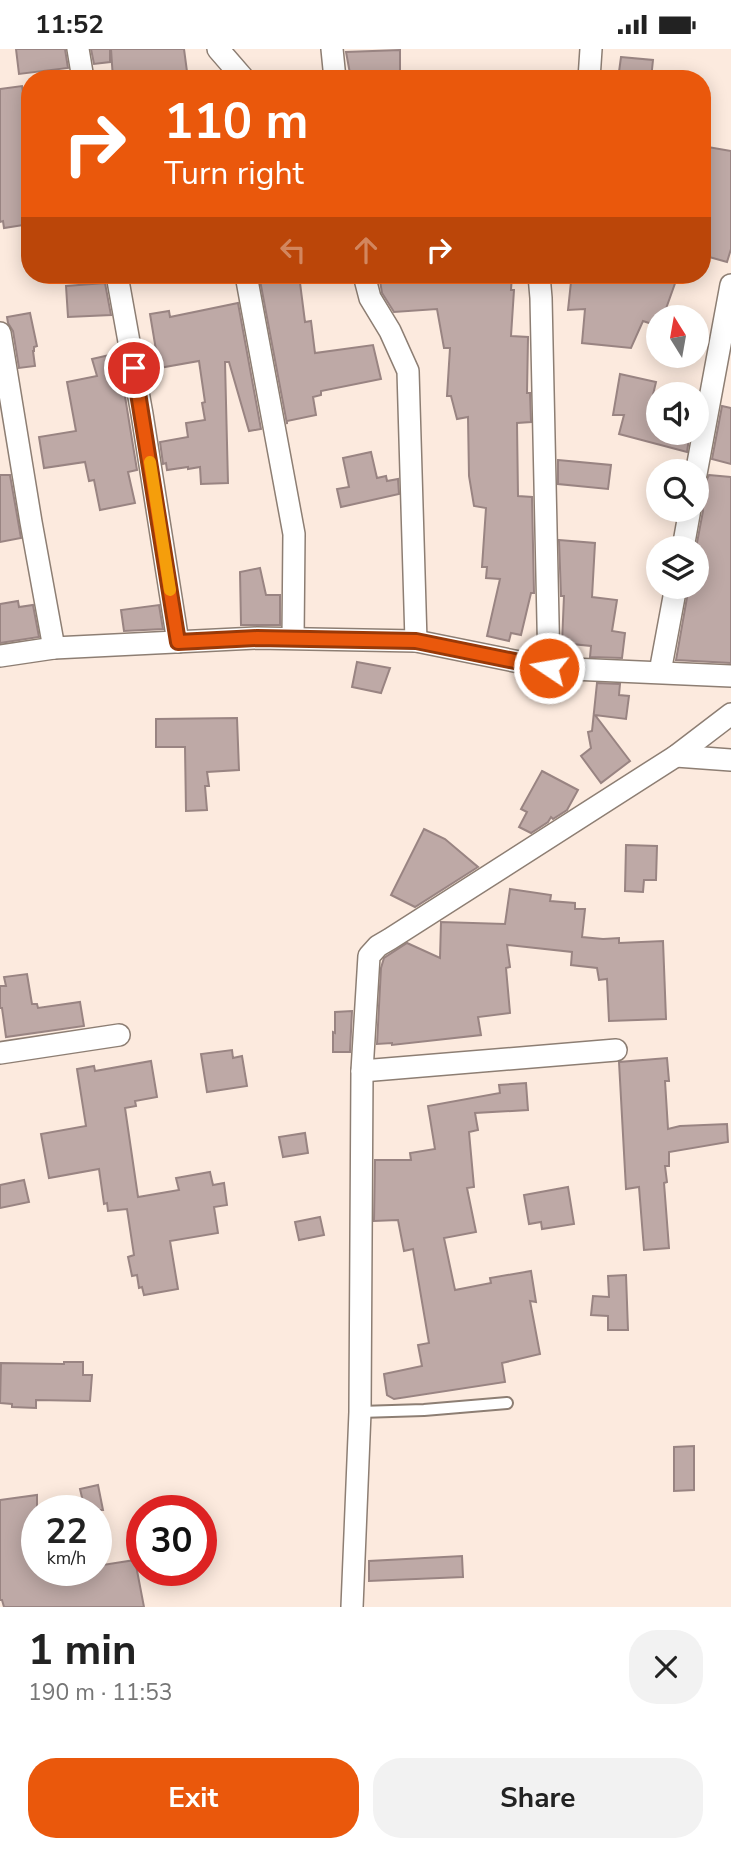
<!DOCTYPE html>
<html lang="en">
<head>
<meta charset="utf-8">
<style>
  body { margin:0; font-family:"Nunito Sans",sans-serif; background:#f2f2f2; color:#222; height:100vh; display:flex; flex-direction:column; font-size:26px; white-space:nowrap }
  * { box-sizing:border-box; margin:0 }
  p { font-size:23px; color:#767676 }
  .icon { flex:none; width:38px; height:38px; fill:none; stroke:currentColor; stroke-width:2; stroke-linecap:round; stroke-linejoin:round }
  .map { position:relative; height:1558px; overflow:hidden }
  .details { display:flex; flex-direction:column; background:#fff; flex:1 }
  .details>* { flex:none }
  .guide { position:absolute; left:21px; top:21px; width:690px; height:214px; border-radius:28px; box-shadow:0 4px 18px #0003; background:#ea580c; color:#fff; overflow:hidden }
  .needle { width:46px; rotate:349deg }
  .controls { position:absolute; left:646px; top:256px; display:grid; gap:14px }
  .controls a { display:grid; place-items:center; width:63px; height:63px; border-radius:50%; background:#fff; box-shadow:0 4px 18px #0003; font-size:35px }
  .speed { position:absolute; left:21px; top:1446px; display:flex; gap:14px; font-size:35px; font-weight:700; text-align:center }
  .speed>* { display:grid; place-content:center; width:91px; height:91px; border-radius:50%; background:#fff; box-shadow:0 4px 18px #0003; line-height:1 }
  .speed small { font-size:18px; font-weight:400 }
  .speed .limit { border:10px solid #d22; background:#fff; color:#111 }
  .pin { position:absolute; display:grid; place-items:center; width:60px; height:60px; color:#fff; margin:-30px; border:4px solid #fff; border-radius:50%; box-shadow:0 2px 7px #0007 }
  .me { position:absolute; width:77px; margin:-38px; rotate:282deg; stroke-linejoin:round; filter:drop-shadow(0 0 5px #0008) }
  .turn { display:flex; align-items:center; gap:24px; height:147px; padding:0 28px; font-size:32px }
  .turn .icon { width:91px; height:91px; stroke-width:2.5 }
  .turn b { display:block; font-size:49px; line-height:60px }
  .lanes { display:flex; align-items:center; height:66px; padding:0 28px; background:#0003; justify-content:center; gap:35px; direction:ltr }
  .lanes .off { opacity:.35 }
  .round { display:grid; place-items:center; flex:none; width:74px; height:74px; border-radius:28px; background:#f2f2f2 }
  .summary { display:flex; align-items:center; justify-content:space-between; height:119px; padding:0 28px }
  h1 { font-size:42px; font-weight:700; line-height:52px }
  .button { display:flex; gap:14px; margin-top:auto; padding:14px 28px }
  .button a { flex:1; height:80px; border-radius:28px; background:#ea580c; color:#fff; font-size:28px; font-weight:700; line-height:80px; text-align:center }
  .button a+a { background:#f2f2f2; color:#222 }
  .status { display:flex; justify-content:space-between; align-items:center; height:49px; padding:0 35px; background:#fff; direction:ltr }
  .status svg { height:19px; fill:currentColor }
  .map>svg:first-child { display:block }
  .building { fill:#bea9a6; stroke:#998482; stroke-width:2 }
  .lines { fill:none; stroke-linecap:round; stroke-linejoin:round }
  .service-casing { stroke:#8d7e73; stroke-width:14 }
  .minor-casing { stroke:#8d7e73; stroke-width:24 }
  .service { stroke:#fff; stroke-width:10 }
  .minor { stroke:#fff; stroke-width:21 }
  .route-casing { stroke:#983908; stroke-width:18 }
  .route { stroke:#ea580c; stroke-width:12 }
  .slow { stroke:#f59e0b; stroke-width:12 }
</style>
</head>
<body>
<div class="status"><b>11:52</b><svg viewBox="0 0 49 12"><path d="M0 12V9h3v3zM5 12V6h3v6zM10 12V3h3v9zM15 12V0h3v12zM26 1h20v11H26zM47 4h2v5h-2z"/></svg></div>
<div class="map">
<svg width="731" height="1558" viewBox="0 0 731 1558">
  <rect width="100%" height="100%" fill="#fceade"/>
  <g class="building">
    <path d="M16 0H65L68 19 19 25Z"/>
    <path d="M91 0H110V13L94 15Z"/>
    <path d="M111 0H184L188 30H113Z"/>
    <path d="M400 1V30H351L346 3Z"/>
    <path d="M621 8 653 11 651 30H618Z"/>
    <path d="M22 37 30 87V175L4 179 3 172 0 173V40Z"/>
    <path d="M702 97 731 102V200L727 213 702 206Z"/>
    <path d="M259 226H299L305 273 311 272 315 304 373 296 381 330 321 342V346L313 348 316 366 287 372V375Z"/>
    <path d="M379 226H512L511 241H514L511 287 528 288 527 344H530L531 373 517 374 518 447 532 448 534 544H531L521 586 511 584 509 592 487 587 500 530 486 529 487 518H482L486 459 474 457 469 427 468 368 457 370 451 347H447L450 299H444L437 260 394 263 382 244Z"/>
    <path d="M574 226H678L663 268H658V277L643 272 631 299 582 294 585 260 568 261 571 233H573Z"/>
    <path d="M105 234 111 266 68 268 66 237Z"/>
    <path d="M238 254 261 380 249 382 229 313H225L228 434 201 435 200 418 188 420V418L167 421 166 414 163 415 160 393 188 388 186 374 205 371 202 354 205 353 199 312 159 319 150 265 169 262 170 268Z"/>
    <path d="M30 264 37 297 34 298V302H33L35 317 19 319 13 282 8 274 7 268Z"/>
    <path d="M114 305 119 329H122L137 421 128 423 135 454 100 461 94 431 89 432 85 413 44 419 39 388 76 382 67 333 97 327 92 310Z"/>
    <path d="M620 325 656 333 651 354 658 356V383H690L687 403 619 385 624 366H613Z"/>
    <path d="M722 357 731 359V415L712 410Z"/>
    <path d="M371 403 377 429 386 427 387 432 398 430 399 445 341 458 337 440 349 438 343 409Z"/>
    <path d="M558 411 611 416 608 440 558 435Z"/>
    <path d="M0 426H10L21 489 0 493Z"/>
    <path d="M709 426 731 428V614L676 611 689 537H696V499L703 462 702 454 705 434Z"/>
    <path d="M559 491 595 494 592 548 617 551 612 582 625 584 622 609 590 608 591 597 562 594 564 547H561Z"/>
    <path d="M260 519 266 546H280V576H241L240 523Z"/>
    <path d="M18 552 19 558 33 556 39 588 0 594V555Z"/>
    <path d="M159 556 163 580 124 582 121 561Z"/>
    <path d="M357 613 390 619 381 644 352 638Z"/>
    <path d="M597 634 620 635 619 646 629 647 626 670 595 666 630 712 601 734 581 707 591 699 588 683 592 682Z"/>
    <path d="M237 669 239 721 207 723 209 737H205L207 761 186 762 185 698H156V670Z"/>
    <path d="M542 722 578 741 567 761 553 770 551 768 548 773 531 784 519 778 527 763 521 760Z"/>
    <path d="M424 780 445 790 478 818 415 858 391 846Z"/>
    <path d="M626 796 657 797 656 831H644L643 843 625 842Z"/>
    <path d="M510 840 551 846 550 852 575 854V860H585L582 888 603 890 619 889V894L663 892 666 970 609 972 607 930 599 931 597 919 571 916 572 903 507 896 510 918 506 919 510 964 478 968 481 986 392 996V994L377 995 381 919 384 909 407 894 440 909 441 873 505 875Z"/>
    <path d="M27 925 32 955H37L38 959 80 953 84 977 6 988 2 959H0V937H6L4 928Z"/>
    <path d="M352 962 350 1003H333V983L335 984V963Z"/>
    <path d="M232 1001 233 1009 242 1007 247 1037 207 1043 201 1005Z"/>
    <path d="M667 1009 669 1032H665L668 1080 680 1077 727 1075 728 1093 669 1103V1117H665L667 1133 664 1134 669 1199 644 1201 639 1138 626 1140 619 1013Z"/>
    <path d="M151 1012 157 1048 135 1052 136 1057 125 1059 138 1148 179 1141 176 1129 210 1123 213 1136 224 1134 227 1156 214 1158 218 1184 170 1192 178 1240 144 1246 142 1238 139 1239 137 1226 132 1227 128 1208 134 1206 127 1160 108 1162 107 1154 104 1155 99 1120 49 1129 41 1085 86 1077 77 1020 94 1017 95 1022Z"/>
    <path d="M526 1034 528 1061 475 1064 478 1081 469 1083 474 1138 467 1139 476 1183 444 1189 455 1241 491 1234 490 1229 531 1222 536 1253 530 1252 540 1305 502 1314 505 1333 394 1350 387 1346 384 1325 422 1317 418 1296 429 1294 413 1200 404 1202 398 1171 374 1172 375 1111H411L410 1104 435 1100 428 1057 500 1044 499 1036Z"/>
    <path d="M305 1084 308 1104 283 1108 279 1088Z"/>
    <path d="M24 1131 29 1153 0 1159V1136Z"/>
    <path d="M568 1138 574 1175 542 1180 541 1173 529 1175 524 1146Z"/>
    <path d="M320 1168 324 1186 299 1191 295 1173Z"/>
    <path d="M626 1226 628 1281H608V1267L591 1266 593 1247 609 1248 608 1227Z"/>
    <path d="M64 1313H83V1326H92L90 1352 36 1351V1359L12 1358V1355L0 1354 1 1314 64 1315Z"/>
    <path d="M694 1397V1441L674 1442V1398Z"/>
    <path d="M98 1436 103 1461H85L80 1440Z"/>
    <path d="M37 1446V1521H96V1517L135 1511 144 1558H4L2 1551H0V1451Z"/>
    <path d="M462 1507 463 1528 369 1532V1512Z"/>
  </g>
  <g class="lines">
    <g class="service-casing">
      <path id="service" d="M360 1363 424 1361 507 1354"/>
    </g>
    <g class="minor-casing">
      <g id="minor">
        <path d="M78 0 83 30"/>
        <path d="M218 0 244 30"/>
        <path d="M332 0 335 30"/>
        <path d="M589 30 591 0"/>
        <path d="M117 226 142 365 178 593"/>
        <path d="M246 226 294 485 293 589"/>
        <path d="M364 226 370 249 390 282 408 322 416 592"/>
        <path d="M539 226 541 249 549 619"/>
        <path d="M0 284 31 473 54 599"/>
        <path d="M696 425 731 236"/>
        <path d="M683 499 690 460"/>
        <path d="M0 607 54 599 257 589 416 592 549 619 731 627"/>
        <path d="M660 623 676 537"/>
        <path d="M676 707 731 711"/>
        <path d="M0 1004 119 986"/>
        <path d="M362 1022 616 1001"/>
        <path d="M352 1558 360 1363 362 1022 369 907 378 897 390 890 676 707 731 665"/>
      </g>
    </g>
    <use href="#service" class="service"/>
    <use href="#minor" class="minor"/>
  </g>
  <g class="lines">
    <g class="route-casing">
      <path id="route" d="M134 319 178 593 257 589 416 592 549 619"/>
    </g>
    <use href="#route" class="route"/>
    <path class="slow" d="M150 413 170 541"/>
  </g>
</svg>
<div class="controls">
<a><svg class="needle" viewBox="-14 -14 28 28"><path d="M0-13l5 13h-10z" fill="#e53935"/><path d="M0 13l5-13h-10z" fill="#767676"/></svg></a>
<a><svg class="icon" aria-label="sound" viewBox="0 0 24 24"><path d="M4 9h4l5-4v14l-5-4H4zM17 9q2 3 0 6"/></svg></a>
<a><svg class="icon" aria-label="search" viewBox="0 0 24 24"><circle cx="10" cy="10" r="6"/><path d="M15 15l6 6"/></svg></a>
<a><svg class="icon" aria-label="layers" viewBox="0 0 24 24"><path d="M12 4l9 5-9 5-9-5zM3 14l9 5 9-5"/></svg></a>
</div>
<div class="speed"><div>22<small>km/h</small></div><div class="limit">30</div></div>
<div class="pin" style="left:134px;top:319px;background:#d93025"><svg class="icon" aria-label="arrive" viewBox="0 0 24 24"><path d="M6 21V4h12l-3 4 3 4H6"/></svg></div>
<svg class="me" style="left:549px;top:619px" viewBox="-20 -20 40 40"><circle r="17" fill="#ea580c" stroke="#fff" stroke-width="3"/><path d="M0-11L8 9 0 5-8 9z" fill="#fff"/></svg>
<div class="guide">
<div class="turn"><svg class="icon" aria-label="right" viewBox="0 0 24 24"><path d="M7 20v-9h11M14 6l5 5-5 5"/></svg><div><b>110 m</b>Turn right</div></div>
<div class="lanes"><svg class="icon off" aria-label="left" viewBox="0 0 24 24"><path d="M17 20v-9H6M10 6l-5 5 5 5"/></svg><svg class="icon off" aria-label="ahead" viewBox="0 0 24 24"><path d="M12 20V5M6 11l6-6 6 6"/></svg><svg class="icon" aria-label="right" viewBox="0 0 24 24"><path d="M7 20v-9h11M14 6l5 5-5 5"/></svg></div>
</div>
</div>
<section class="details">
<div class="summary"><div><h1>1 min</h1><p>190 m · 11:53</p></div><a class="round"><svg class="icon" aria-label="close" viewBox="0 0 24 24"><path d="M6 6l12 12M18 6L6 18"/></svg></a></div>
<div class="button"><a>Exit</a><a>Share</a></div>
</section>
</body>
</html>
